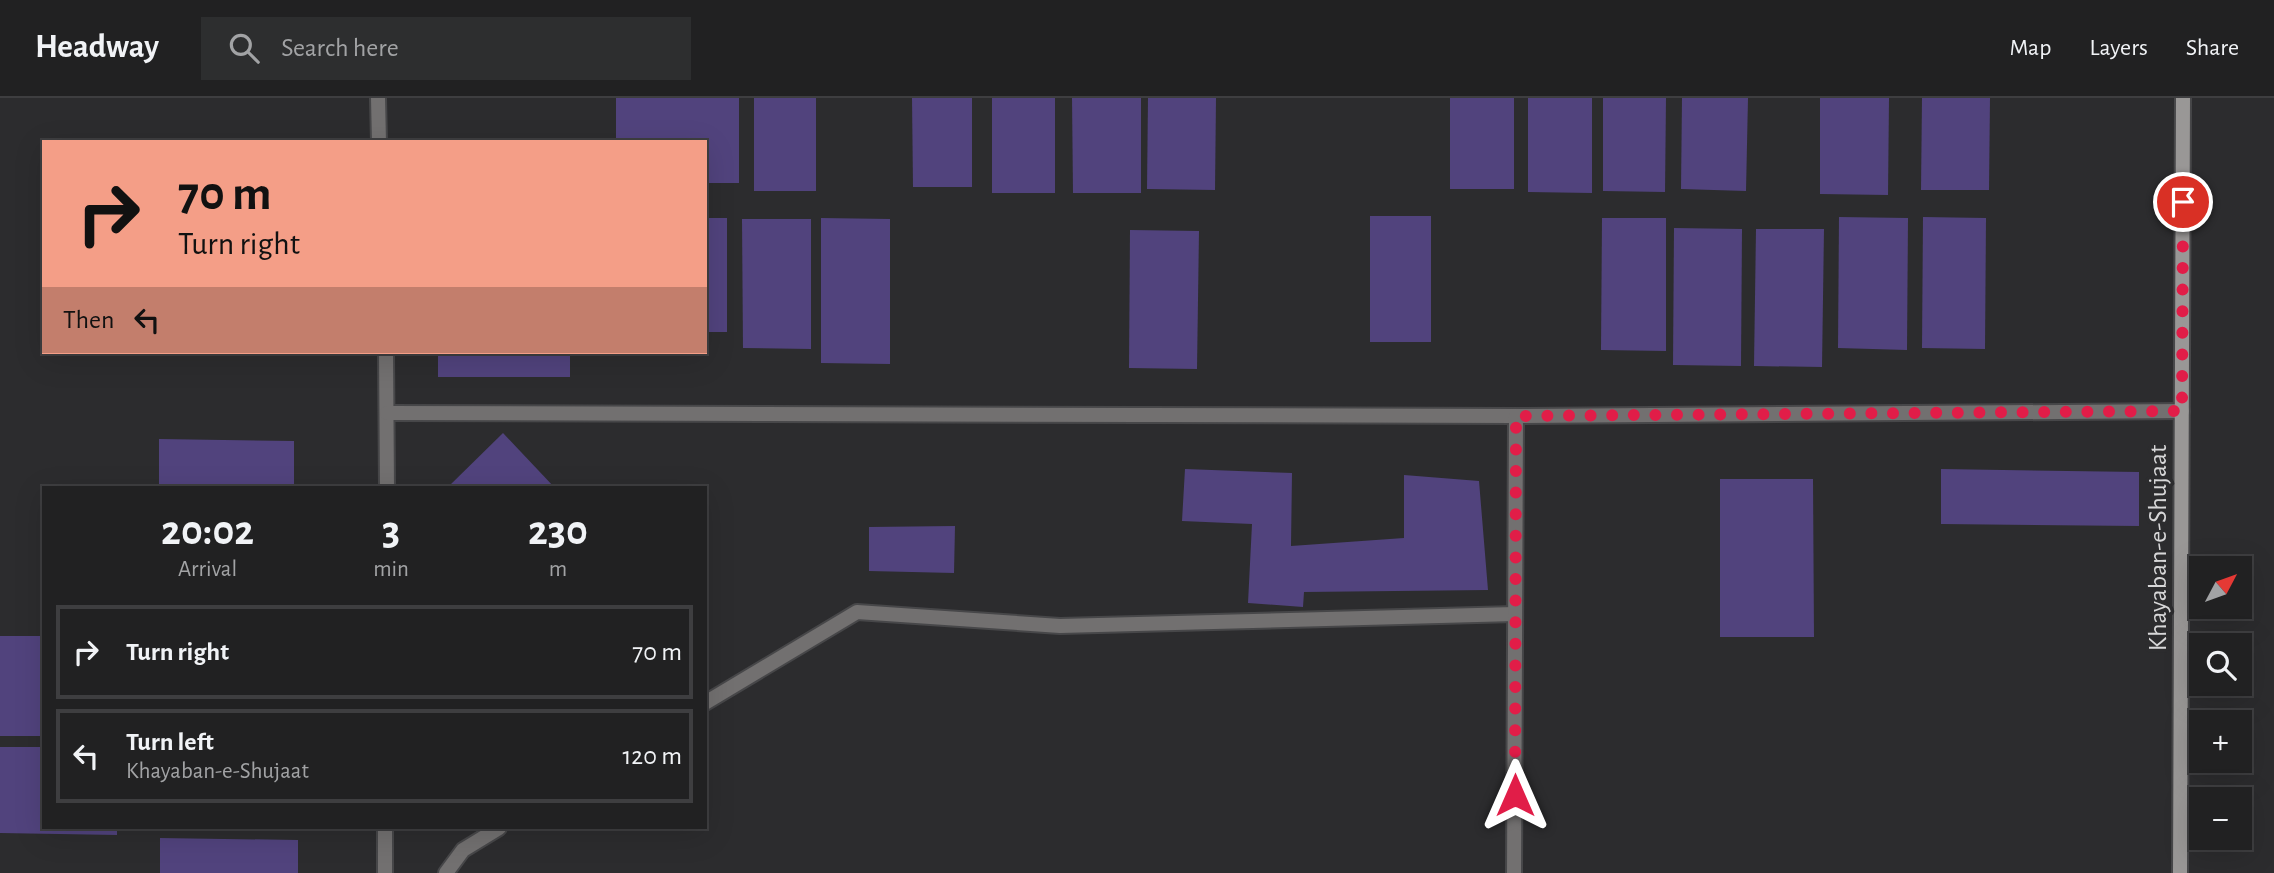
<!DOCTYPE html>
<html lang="en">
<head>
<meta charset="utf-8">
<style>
  body { margin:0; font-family:"Alegreya Sans",sans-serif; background:#2d2e2f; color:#f1f3f6; height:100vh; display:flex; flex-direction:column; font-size:26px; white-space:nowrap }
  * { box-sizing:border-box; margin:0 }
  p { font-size:23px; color:#a2a3a5 }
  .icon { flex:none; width:38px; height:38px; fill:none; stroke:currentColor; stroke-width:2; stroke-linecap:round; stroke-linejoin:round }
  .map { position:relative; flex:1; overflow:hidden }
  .side { position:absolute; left:42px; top:388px; width:665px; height:343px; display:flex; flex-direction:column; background:#212122; border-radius:0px; box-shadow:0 7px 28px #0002,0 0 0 2px #3e3e40 }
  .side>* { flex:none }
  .top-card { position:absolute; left:42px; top:42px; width:665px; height:214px; border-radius:0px; box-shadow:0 7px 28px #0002,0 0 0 2px #3e3e40; background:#f49e87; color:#111; overflow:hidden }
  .needle { width:46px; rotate:49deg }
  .controls { position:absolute; left:2189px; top:458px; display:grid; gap:14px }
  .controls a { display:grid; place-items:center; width:63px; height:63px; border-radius:0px; background:#212122; box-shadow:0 7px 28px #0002,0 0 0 2px #3e3e40; font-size:35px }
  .pin { position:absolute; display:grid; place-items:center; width:60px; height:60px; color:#fff; margin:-30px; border:4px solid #fff; border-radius:50%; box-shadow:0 2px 7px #0007 }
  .me { position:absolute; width:77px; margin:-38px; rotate:0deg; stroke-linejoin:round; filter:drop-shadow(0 0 5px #0008) }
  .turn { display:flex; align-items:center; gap:24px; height:147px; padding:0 21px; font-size:32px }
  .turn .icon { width:91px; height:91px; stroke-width:2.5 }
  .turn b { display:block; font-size:49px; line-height:60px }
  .then { display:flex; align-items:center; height:66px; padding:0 21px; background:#0003; gap:14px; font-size:26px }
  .eta { display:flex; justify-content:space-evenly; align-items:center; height:119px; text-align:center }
  .eta b { font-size:42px; font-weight:700; line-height:49px }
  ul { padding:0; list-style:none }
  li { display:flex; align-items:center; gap:21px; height:94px; margin:0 14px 10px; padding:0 7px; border:4px solid #3e3e40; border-radius:0px }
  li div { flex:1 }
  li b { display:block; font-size:26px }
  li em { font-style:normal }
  header { display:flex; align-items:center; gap:42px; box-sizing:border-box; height:98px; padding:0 35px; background:#212122; border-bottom:2px solid #3e3e40 }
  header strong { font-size:33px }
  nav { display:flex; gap:38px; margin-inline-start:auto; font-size:24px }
  .search { width:490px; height:63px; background:#2d2e2f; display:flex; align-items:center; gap:18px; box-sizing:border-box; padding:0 24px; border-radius:0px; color:#a2a3a5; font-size:26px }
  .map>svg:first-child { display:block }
  .building { fill:#51437d }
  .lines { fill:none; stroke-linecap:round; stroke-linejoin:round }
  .minor-casing { stroke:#474749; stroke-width:18 }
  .secondary-casing { stroke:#474749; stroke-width:18 }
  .minor { stroke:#727070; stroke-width:14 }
  .secondary { stroke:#999796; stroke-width:14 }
  .route { stroke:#e11d48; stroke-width:12; stroke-dasharray:0 21.6 }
  .labels { text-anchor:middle; stroke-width:7; stroke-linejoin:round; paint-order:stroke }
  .street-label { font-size:26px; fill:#d7d7d8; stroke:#2c2c2e }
</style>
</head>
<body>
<header>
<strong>Headway</strong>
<div class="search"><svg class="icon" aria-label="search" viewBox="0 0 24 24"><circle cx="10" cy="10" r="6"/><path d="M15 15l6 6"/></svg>Search here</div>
<nav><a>Map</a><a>Layers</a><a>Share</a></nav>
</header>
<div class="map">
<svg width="2274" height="775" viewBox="0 0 2274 775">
  <rect width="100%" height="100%" fill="#2c2c2e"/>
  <g class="building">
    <path d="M616 0H739V85H705V44H616Z"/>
    <rect x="754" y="0" width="62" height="93"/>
    <path d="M912 0H972V89H913Z"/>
    <rect x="992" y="0" width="63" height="95"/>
    <path d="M1072 0H1141V95H1073Z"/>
    <path d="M1148 0H1216L1215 92 1147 91Z"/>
    <rect x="1450" y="0" width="64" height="91"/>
    <path d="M1528 0H1592V95L1528 94Z"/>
    <path d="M1603 0H1666L1665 94 1603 93Z"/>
    <path d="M1682 0H1748L1746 93 1681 91Z"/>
    <path d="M1820 0H1889L1888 97 1820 96Z"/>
    <path d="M1922 0H1990L1989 92H1921Z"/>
    <rect x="1370" y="118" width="61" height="126"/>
    <path d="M1839 119 1908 120 1907 252 1838 250Z"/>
    <path d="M1923 119 1986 120 1985 251 1922 250Z"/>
    <rect x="705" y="120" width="22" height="114"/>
    <path d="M821 120 890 121V266L821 265Z"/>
    <path d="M1602 120H1666V253L1601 252Z"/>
    <path d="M742 121H811V251L743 250Z"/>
    <path d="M1674 130 1742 131 1741 268 1673 267Z"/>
    <path d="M1756 131H1824L1822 269 1754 268Z"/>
    <path d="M1130 132 1199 133 1197 271 1129 270Z"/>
    <rect x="438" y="254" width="132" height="25"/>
    <path d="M503 335 555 390H447Z"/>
    <path d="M159 341 294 343V390H159Z"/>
    <path d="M1185 371 1292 375 1291 448 1404 440V377L1479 383 1488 492 1304 494 1303 509 1248 505 1252 426 1182 423Z"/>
    <path d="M1941 371 2139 374V428L1941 426Z"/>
    <path d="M1720 381H1813L1814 539H1720Z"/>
    <path d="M955 428 954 475 869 473V429Z"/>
    <rect x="0" y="538" width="44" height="100"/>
    <path d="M0 649H44V730H117V737L0 735Z"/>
    <path d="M160 740 298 742V775H160Z"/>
  </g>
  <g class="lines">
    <g class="minor-casing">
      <g id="minor">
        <path d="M378 0 379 44"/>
        <path d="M386 254 387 390"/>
        <path d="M387 315 1516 318 2182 313"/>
        <path d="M705 605 857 514 1060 528 1515 516"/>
        <path d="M385 775V730"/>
        <path d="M446 775 463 752 499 730"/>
        <path d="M1514 775 1516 318"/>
      </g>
    </g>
    <g class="secondary-casing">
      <path id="secondary" d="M2180 775 2183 0"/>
    </g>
    <use href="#minor" class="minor"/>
    <use href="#secondary" class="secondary"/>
  </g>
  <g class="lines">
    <path class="route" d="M1515 697 1516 318 2182 313 2183 104"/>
  </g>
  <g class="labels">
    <g class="street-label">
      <text transform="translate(2157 450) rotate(-90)" y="9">Khayaban-e-Shujaat</text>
    </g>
  </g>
</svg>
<div class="controls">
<a><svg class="needle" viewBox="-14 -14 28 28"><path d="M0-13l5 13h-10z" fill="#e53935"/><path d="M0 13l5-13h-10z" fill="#a2a3a5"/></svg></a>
<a><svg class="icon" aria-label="search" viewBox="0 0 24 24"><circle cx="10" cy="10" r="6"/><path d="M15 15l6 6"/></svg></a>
<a>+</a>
<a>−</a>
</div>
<div class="pin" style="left:2183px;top:104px;background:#d93025"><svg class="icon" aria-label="arrive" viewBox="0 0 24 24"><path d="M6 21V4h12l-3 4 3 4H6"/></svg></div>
<svg class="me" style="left:1515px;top:697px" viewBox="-20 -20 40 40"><path d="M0-17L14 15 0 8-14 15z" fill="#e11d48" stroke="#fff" stroke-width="4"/></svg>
<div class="top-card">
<div class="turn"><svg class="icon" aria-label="right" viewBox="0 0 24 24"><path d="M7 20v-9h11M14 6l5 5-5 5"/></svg><div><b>70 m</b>Turn right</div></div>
<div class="then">Then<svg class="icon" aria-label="left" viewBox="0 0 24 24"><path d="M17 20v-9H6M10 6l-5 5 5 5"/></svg></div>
</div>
<section class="side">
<div class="eta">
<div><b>20:02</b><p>Arrival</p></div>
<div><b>3</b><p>min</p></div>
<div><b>230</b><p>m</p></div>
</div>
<ul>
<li><svg class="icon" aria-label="right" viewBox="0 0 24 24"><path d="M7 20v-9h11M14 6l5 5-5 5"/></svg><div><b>Turn right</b></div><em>70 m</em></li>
<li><svg class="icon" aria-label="left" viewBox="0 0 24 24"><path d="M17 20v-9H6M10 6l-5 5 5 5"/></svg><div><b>Turn left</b><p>Khayaban-e-Shujaat</p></div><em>120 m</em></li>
</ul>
</section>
</div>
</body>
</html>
